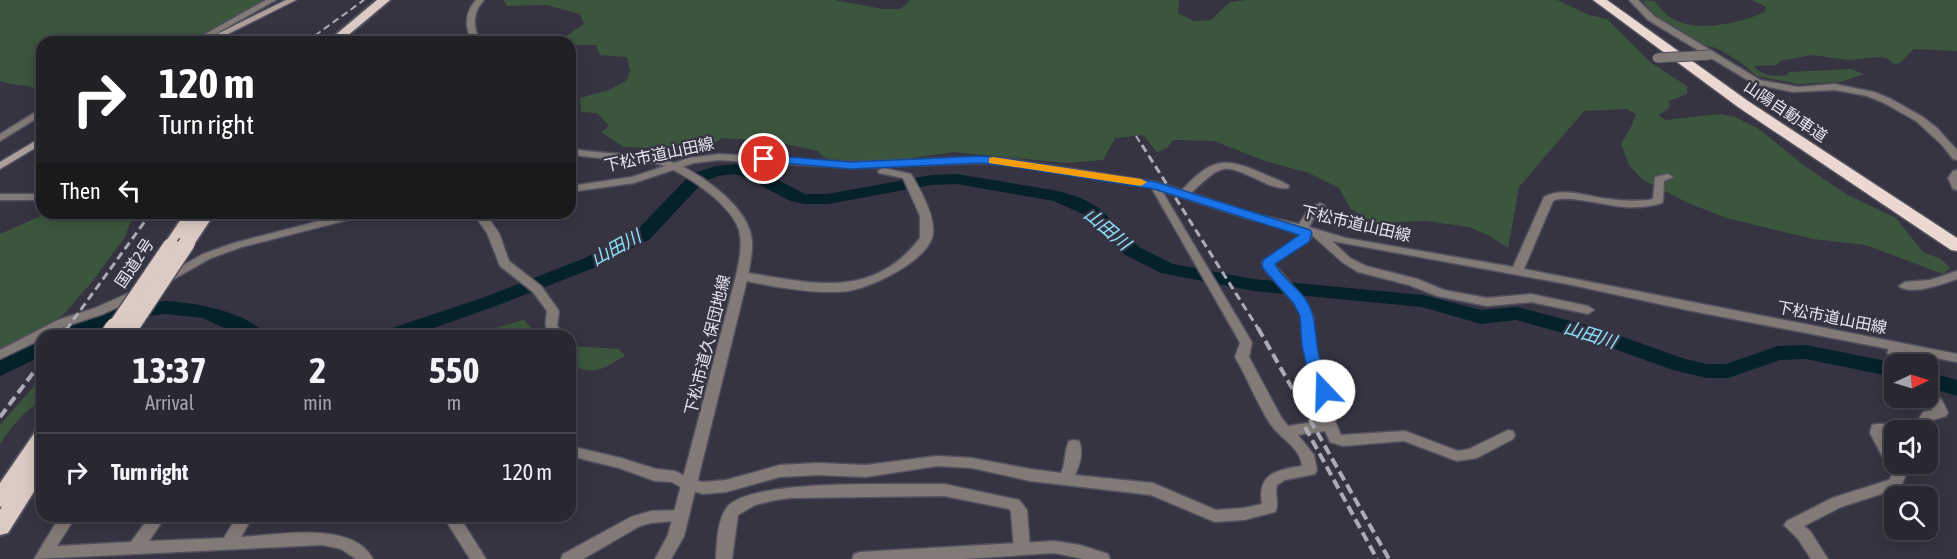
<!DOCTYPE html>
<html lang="en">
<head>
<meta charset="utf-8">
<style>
  body { margin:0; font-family:"Asap Condensed","Noto Sans JP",sans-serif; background:#302f3a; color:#f1f3f6; height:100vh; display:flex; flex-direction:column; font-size:22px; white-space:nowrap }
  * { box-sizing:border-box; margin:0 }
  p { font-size:20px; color:#a5a5ac }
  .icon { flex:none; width:33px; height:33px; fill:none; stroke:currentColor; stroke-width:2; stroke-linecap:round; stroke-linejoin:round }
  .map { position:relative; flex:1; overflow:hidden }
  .side { position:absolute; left:36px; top:330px; width:540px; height:192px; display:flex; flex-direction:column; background:#282732; border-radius:18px; box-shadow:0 3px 15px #0003,0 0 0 2px #44444d }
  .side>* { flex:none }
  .banner { position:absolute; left:36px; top:36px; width:540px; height:183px; border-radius:18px; box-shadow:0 3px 15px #0003,0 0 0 2px #44444d; background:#202124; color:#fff; overflow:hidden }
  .needle { width:39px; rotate:86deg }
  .fabs { position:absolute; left:1884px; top:354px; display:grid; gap:12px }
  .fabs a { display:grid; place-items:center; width:54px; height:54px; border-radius:12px; background:#282732; box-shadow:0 3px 15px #0003,0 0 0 2px #44444d; font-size:30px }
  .pin { position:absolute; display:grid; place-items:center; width:51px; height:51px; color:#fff; margin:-26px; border:3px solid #fff; border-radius:50%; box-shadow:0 2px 6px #0007 }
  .me { position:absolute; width:66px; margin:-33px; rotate:339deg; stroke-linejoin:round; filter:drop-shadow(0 0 4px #0008) }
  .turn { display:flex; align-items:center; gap:21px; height:126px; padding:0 24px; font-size:27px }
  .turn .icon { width:78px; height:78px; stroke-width:2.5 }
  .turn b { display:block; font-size:42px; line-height:51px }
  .then { display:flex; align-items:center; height:57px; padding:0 24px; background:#0003; gap:12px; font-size:22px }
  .eta { display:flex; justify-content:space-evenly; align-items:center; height:102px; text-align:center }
  .eta b { font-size:36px; font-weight:700; line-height:42px }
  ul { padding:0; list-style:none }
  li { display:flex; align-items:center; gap:18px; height:78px; padding:0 24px; border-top:2px solid #44444d }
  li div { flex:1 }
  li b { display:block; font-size:22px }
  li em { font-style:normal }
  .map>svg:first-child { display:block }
  .green { fill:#3c563d }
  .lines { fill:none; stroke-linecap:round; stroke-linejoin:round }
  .river { fill:#052129; fill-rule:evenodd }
  .minor-casing { stroke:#52505e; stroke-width:3 }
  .tertiary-casing { stroke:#52505e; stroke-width:3 }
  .secondary-casing { stroke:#52505e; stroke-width:3 }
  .trunk-casing { stroke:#52505e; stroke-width:4 }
  .motorway-casing { stroke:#52505e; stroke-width:3 }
  .minor { fill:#827a77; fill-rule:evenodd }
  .tertiary { fill:#827a77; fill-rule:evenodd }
  .secondary { fill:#ada09b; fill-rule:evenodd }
  .trunk { fill:#dccac4; fill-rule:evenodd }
  .motorway { fill:#ebd8d1; fill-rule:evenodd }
  .rail-far2 { stroke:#adacb6; stroke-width:2; stroke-dasharray:7 4; stroke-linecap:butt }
  .rail-far1 { stroke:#adacb6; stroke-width:3; stroke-dasharray:8 4.5; stroke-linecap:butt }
  .rail { stroke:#adacb6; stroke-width:4; stroke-dasharray:10 5; stroke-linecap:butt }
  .minor-bridge-casing { stroke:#52505e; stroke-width:11; stroke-linecap:butt }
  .trunk-bridge-far1-casing { stroke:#52505e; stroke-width:19; stroke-linecap:butt }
  .trunk-bridge-casing { stroke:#52505e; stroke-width:22; stroke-linecap:butt }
  .minor-bridge { stroke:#827a77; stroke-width:9 }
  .trunk-bridge-far1 { stroke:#dccac4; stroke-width:16 }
  .trunk-bridge { stroke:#dccac4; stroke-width:20 }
  .route { fill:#1a73e8; stroke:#114b97; stroke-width:1.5 }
  .slow { fill:#f59e0b }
  .labels { text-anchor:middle; stroke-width:4.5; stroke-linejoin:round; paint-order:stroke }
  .street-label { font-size:16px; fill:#e7e6ef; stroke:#363442 }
  .water-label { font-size:18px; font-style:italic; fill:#8ce2fe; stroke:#363442 }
</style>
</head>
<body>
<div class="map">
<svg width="1957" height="559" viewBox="0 0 1957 559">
  <rect width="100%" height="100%" fill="#363442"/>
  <g class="green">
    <path d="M0 0H268L202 34 182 42H42V90H40C27 84 14 86 0 81Z"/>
    <path d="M503 0H834L883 9H901L910 0H1179L1178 13 1194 21 1211 20 1230 2 1247 0H1557L1589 15 1607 19 1650 62 1687 86V94L1669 101V108L1659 115 1665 120 1720 114 1735 117 1759 129 1802 164 1846 194 1896 218 1923 252 1941 259 1950 268 1943 274 1866 245 1813 239 1727 218 1688 203 1643 180 1629 165 1621 144 1631 127 1636 114 1627 109 1584 111 1519 187 1508 248 1488 235 1469 227 1426 221 1375 223 1351 209 1339 188 1309 173 1265 161 1214 141 1173 140 1167 148 1157 152 1143 135 1115 138 1103 160 1066 163 954 152 897 160 851 161 824 158 818 151 776 142 722 138 704 150 624 147 601 132 609 126 597 113 581 112 580 98 609 90 627 80 630 71 627 57 600 55 596 45H570V42H566L563 38 584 24 580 14 547 5 507 6Z"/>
    <path d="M1643 0 1654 1C1659 6 1664 13 1670 17 1694 34 1741 23 1765 12L1766 7 1752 0H1957V51L1914 49 1900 63 1894 64 1887 58 1879 57 1848 60 1812 55 1780 61 1777 65 1754 66C1761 76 1775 77 1787 75L1789 72 1851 69 1864 74 1841 82 1798 84 1757 76 1740 62 1719 49 1705 45 1650 12Z"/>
    <path d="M48 213H134L125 237 91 283 63 315 34 334 0 350V234Z"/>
    <path d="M524 320 535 332 545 331 550 336H467Z"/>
    <path d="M570 346 619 349 625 356C604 368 593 378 570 363Z"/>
    <path d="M42 377V402C24 409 10 429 0 444V425Z"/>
  </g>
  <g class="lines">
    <g class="river">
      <path d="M736 164 759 170 805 194H828L931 175 956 174 1058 191 1081 198 1099 208 1139 247 1173 264 1254 279 1423 295 1481 310 1517 307 1601 329 1685 359 1707 364H1726L1778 346 1806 345 1901 364H1894V377L1806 359 1780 360 1728 378H1707L1673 370 1589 340 1516 320 1481 324 1422 307 1254 291 1161 273 1125 255 1087 216 1054 201 956 184 931 185 828 204H805L790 201 747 178 735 174 718 176 703 182 650 239 599 266 496 306 411 336H380L383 331 482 298 585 258 636 231 691 174 715 166Z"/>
      <path d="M165 301C192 302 251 312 266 336H241L203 318 165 314 125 319 80 336H53L56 331C91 314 126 304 165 301Z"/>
      <path d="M42 340V356L0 376V360Z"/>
      <path d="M1928 372 1957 380V396L1928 387Z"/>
    </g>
    <g class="minor-casing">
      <g id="minor">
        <path d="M266 0H276L201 42H191Z"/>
        <path d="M1629 0H1638L1654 16 1760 80 1798 87 1835 84 1874 92 1891 99 1923 117 1937 128 1957 150V160L1953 159 1942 145 1916 121 1884 103 1867 96 1835 90 1793 92 1754 84 1648 20Z"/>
        <path d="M42 108V115L0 141V134Z"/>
        <path d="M719 154 851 162 981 157 1008 159 1156 182 1182 190C1212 158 1224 156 1264 174 1272 178 1283 181 1289 186L1288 188C1280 189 1272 186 1265 183 1223 164 1225 161 1191 193L1255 214 1299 224 1309 208 1320 203 1325 206 1317 212 1309 227 1346 238 1513 267 1544 197C1563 186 1589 197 1610 199 1623 201 1635 201 1648 200L1653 199 1655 177 1668 174 1673 177 1664 181 1663 201 1662 203C1649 207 1637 208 1624 207 1607 206 1565 194 1553 201L1524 269 1957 354V362L1912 354 1926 364H1911L1889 355 1887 352 1889 349 1692 311 1567 284 1332 241 1350 258 1366 266 1417 279 1444 290 1487 298 1531 294 1588 306 1594 310 1588 314 1531 302 1487 306 1437 296 1409 285 1358 272 1342 262 1312 235 1311 238 1274 264 1304 299 1313 316 1315 347 1321 363 1332 384 1328 405 1341 435 1405 431 1458 451 1469 449 1508 430 1513 431 1515 435 1513 439 1477 458 1457 461 1404 441 1343 446 1330 442 1325 431 1298 435 1314 455 1317 470 1315 474 1285 480 1277 485C1274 494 1280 504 1275 512L1244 520 1215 522 1151 495 1030 481 972 468 937 466 866 477 818 475 780 477 726 492 703 494 684 489 672 482 655 481 619 468 570 456V446L621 458 656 469 675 471 693 480 703 482 726 480 780 465 818 463 866 465 937 456 972 458 1030 469 1061 473C1066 463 1064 451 1069 441L1074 440 1079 441C1084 452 1080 464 1075 475L1153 483 1216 510 1244 508 1262 504C1257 473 1277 470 1302 466 1300 447 1281 439 1271 425 1257 404 1248 379 1235 357L1240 343 1238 339 1151 187 1008 165 981 163 851 168 719 160 694 163 634 183 570 192V186L632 177 689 158ZM1162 191 1249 219 1291 228V232L1301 235 1262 263 1265 270 1295 304 1301 316 1303 347 1307 363 1318 384 1314 405 1321 421 1288 426 1281 417 1249 357 1252 343 1250 339Z"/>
        <path d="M883 168 911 174C920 189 938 220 932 238 923 263 872 287 848 291 818 295 767 286 738 279L736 276 738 273 742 272C810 282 871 302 920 238V216L903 178 879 173 878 171Z"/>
        <path d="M1957 170V190L1953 189 1948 178 1953 171Z"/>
        <rect x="0" y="194" width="42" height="6"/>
        <path d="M350 213H369L367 215 242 247 211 258 167 283 163 284 157 280 203 254 234 243Z"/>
        <path d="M473 213H485L499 233 509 261 541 286 557 308 559 311 557 326 564 334 563 336H552C543 328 546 322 547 311L533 292 500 266 487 233Z"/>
        <path d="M1957 271V279C1943 284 1911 296 1899 286L1905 282 1930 280Z"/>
        <path d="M140 288 144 289 146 292 144 295 103 314 66 326 47 336H42V339L0 359V350L58 320 95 308Z"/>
        <path d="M1928 390C1939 393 1944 403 1948 413L1946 416 1933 420 1926 430H1894V434H1885L1894 453V464H1900L1906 475 1900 488 1841 507 1804 526 1810 531 1828 559H1811L1798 539 1784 525 1787 521 1832 498 1889 480 1892 475 1870 433 1872 425 1877 424 1916 423 1923 412 1933 410 1923 398H1928Z"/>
        <path d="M944 484 1019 500 1027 510 1030 549 1028 554 1022 555 1016 554 1014 549 1011 512 1009 509 944 496 790 498 776 500 755 505 738 515 732 559H716C717 543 717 519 728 506 754 478 902 485 944 484Z"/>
        <path d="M681 510 686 512 689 516 686 520 651 523 640 526 583 559H561L563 554 631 517 651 511Z"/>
        <path d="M60 516H76L57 546 131 542 150 516H166L149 541 224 538 237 516H253L241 537C276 535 353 520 373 559H356L341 549 322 545 34 559Z"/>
        <path d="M443 516H459L486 559H470Z"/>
      </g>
    </g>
    <g class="tertiary-casing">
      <g id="tertiary">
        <path d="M476 0H484C472 14 473 25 480 42H472C465 26 464 14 476 0Z"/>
        <path d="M570 148C600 155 632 152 662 159 692 166 745 203 751 235 754 248 750 263 748 276L684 536 671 559H655L668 535 736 276C739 261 743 245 739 230 731 204 683 171 658 164 629 158 599 160 570 154Z"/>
        <path d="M1054 541 1080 545 1108 554 1110 559H1084L1054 553 964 559H852L854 554 860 552Z"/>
      </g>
    </g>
    <g class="secondary-casing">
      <g id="secondary">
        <path d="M286 0H296L212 42H201Z"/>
        <path d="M42 137V144L0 169V162Z"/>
      </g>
    </g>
    <g class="trunk-casing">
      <g id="trunk">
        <path d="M377 0H390L340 42H327Z"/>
        <path d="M185 213H215L193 246 187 248 180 244 177 249H165L163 246Z"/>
        <path d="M42 430V452L39 456 42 455V479L8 533 0 535V510L2 506 0 507V483L35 432Z"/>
      </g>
    </g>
    <g class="motorway-casing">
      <path id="motorway" d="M1593 0H1607L1748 101 1957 238V251L1951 250 1738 107Z"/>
    </g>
    <use href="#minor" class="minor"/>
    <use href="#tertiary" class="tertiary"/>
    <use href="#secondary" class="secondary"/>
    <use href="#trunk" class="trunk"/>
    <use href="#motorway" class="motorway"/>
    <g class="rail-far2">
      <path d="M306 42 364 0"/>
      <path d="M1136 136 1143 147"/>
    </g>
    <g class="rail-far1">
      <path d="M1142 145 1259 330"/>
      <path d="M66 330 151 213"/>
    </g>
    <g class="rail">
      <path d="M1258 328 1389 559"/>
      <path d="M61 336 67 328"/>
      <path d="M0 417 42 361"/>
      <path d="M1305 427 1377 559"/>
    </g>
    <g class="minor-bridge-casing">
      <path id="minor-bridge" d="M1657 58 1710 55"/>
    </g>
    <g class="trunk-bridge-far1-casing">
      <g id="trunk-bridge-far1">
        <path d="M114 330 171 246"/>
        <path d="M129 330 187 243"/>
      </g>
    </g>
    <g class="trunk-bridge-casing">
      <g id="trunk-bridge">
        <path d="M110 336 115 328"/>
        <path d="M125 336 130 328"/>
      </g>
    </g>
    <use href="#minor-bridge" class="minor-bridge"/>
    <use href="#trunk-bridge-far1" class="trunk-bridge-far1"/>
    <use href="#trunk-bridge" class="trunk-bridge"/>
  </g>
  <path class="route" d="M764 155 851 162 981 156 1008 159 1156 182 1310 230 1312 233 1309 242 1275 264C1282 278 1297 287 1306 300 1318 318 1314 340 1320 360 1324 372 1337 382 1330 395H1319L1317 384 1306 363 1302 346 1300 316 1294 304 1262 267 1263 260 1299 235 1154 189 1008 166 981 163 851 169 760 161 759 159Z"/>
  <path class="slow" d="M993 157 1141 179 1147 182 1141 186 989 163V158Z"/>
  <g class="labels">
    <g class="street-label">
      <text transform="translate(1786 111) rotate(34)" y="6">山陽自動車道</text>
      <text transform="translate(659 154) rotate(-12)" y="6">下松市道山田線</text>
      <text transform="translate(1356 223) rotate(13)" y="6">下松市道山田線</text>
      <text transform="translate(134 263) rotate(-56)" y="6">国道2号</text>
      <text transform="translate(1832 317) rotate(11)" y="6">下松市道山田線</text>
      <text transform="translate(707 345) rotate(-76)" y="6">下松市道久保団地線</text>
    </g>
    <g class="water-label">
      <text transform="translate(1107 229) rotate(40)" y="6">山田川</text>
      <text transform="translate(616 248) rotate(-29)" y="6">山田川</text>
      <text transform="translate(1590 335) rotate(17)" y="6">山田川</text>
    </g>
  </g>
</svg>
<div class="fabs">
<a><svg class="needle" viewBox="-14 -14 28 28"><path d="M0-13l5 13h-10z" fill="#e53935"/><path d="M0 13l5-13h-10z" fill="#a5a5ac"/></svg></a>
<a><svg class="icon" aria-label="sound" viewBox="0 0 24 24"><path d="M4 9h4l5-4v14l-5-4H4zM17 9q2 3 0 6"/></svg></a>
<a><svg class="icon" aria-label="search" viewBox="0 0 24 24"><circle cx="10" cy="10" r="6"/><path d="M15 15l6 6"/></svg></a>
</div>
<div class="pin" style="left:764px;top:159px;background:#d93025"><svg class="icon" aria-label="arrive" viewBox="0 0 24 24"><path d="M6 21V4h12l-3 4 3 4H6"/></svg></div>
<svg class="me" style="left:1324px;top:391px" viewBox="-20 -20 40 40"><circle r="19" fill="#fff"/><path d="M0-13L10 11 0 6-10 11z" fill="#1a73e8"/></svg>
<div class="banner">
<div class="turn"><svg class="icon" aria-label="right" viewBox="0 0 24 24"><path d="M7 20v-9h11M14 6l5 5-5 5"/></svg><div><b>120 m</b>Turn right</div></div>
<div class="then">Then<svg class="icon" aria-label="left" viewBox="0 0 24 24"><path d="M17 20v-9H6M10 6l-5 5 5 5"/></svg></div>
</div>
<section class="side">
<div class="eta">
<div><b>13:37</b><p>Arrival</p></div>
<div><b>2</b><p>min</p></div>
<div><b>550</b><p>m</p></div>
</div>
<ul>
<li><svg class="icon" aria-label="right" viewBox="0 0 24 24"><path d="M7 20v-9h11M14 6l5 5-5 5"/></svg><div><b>Turn right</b></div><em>120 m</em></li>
</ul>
</section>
</div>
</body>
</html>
